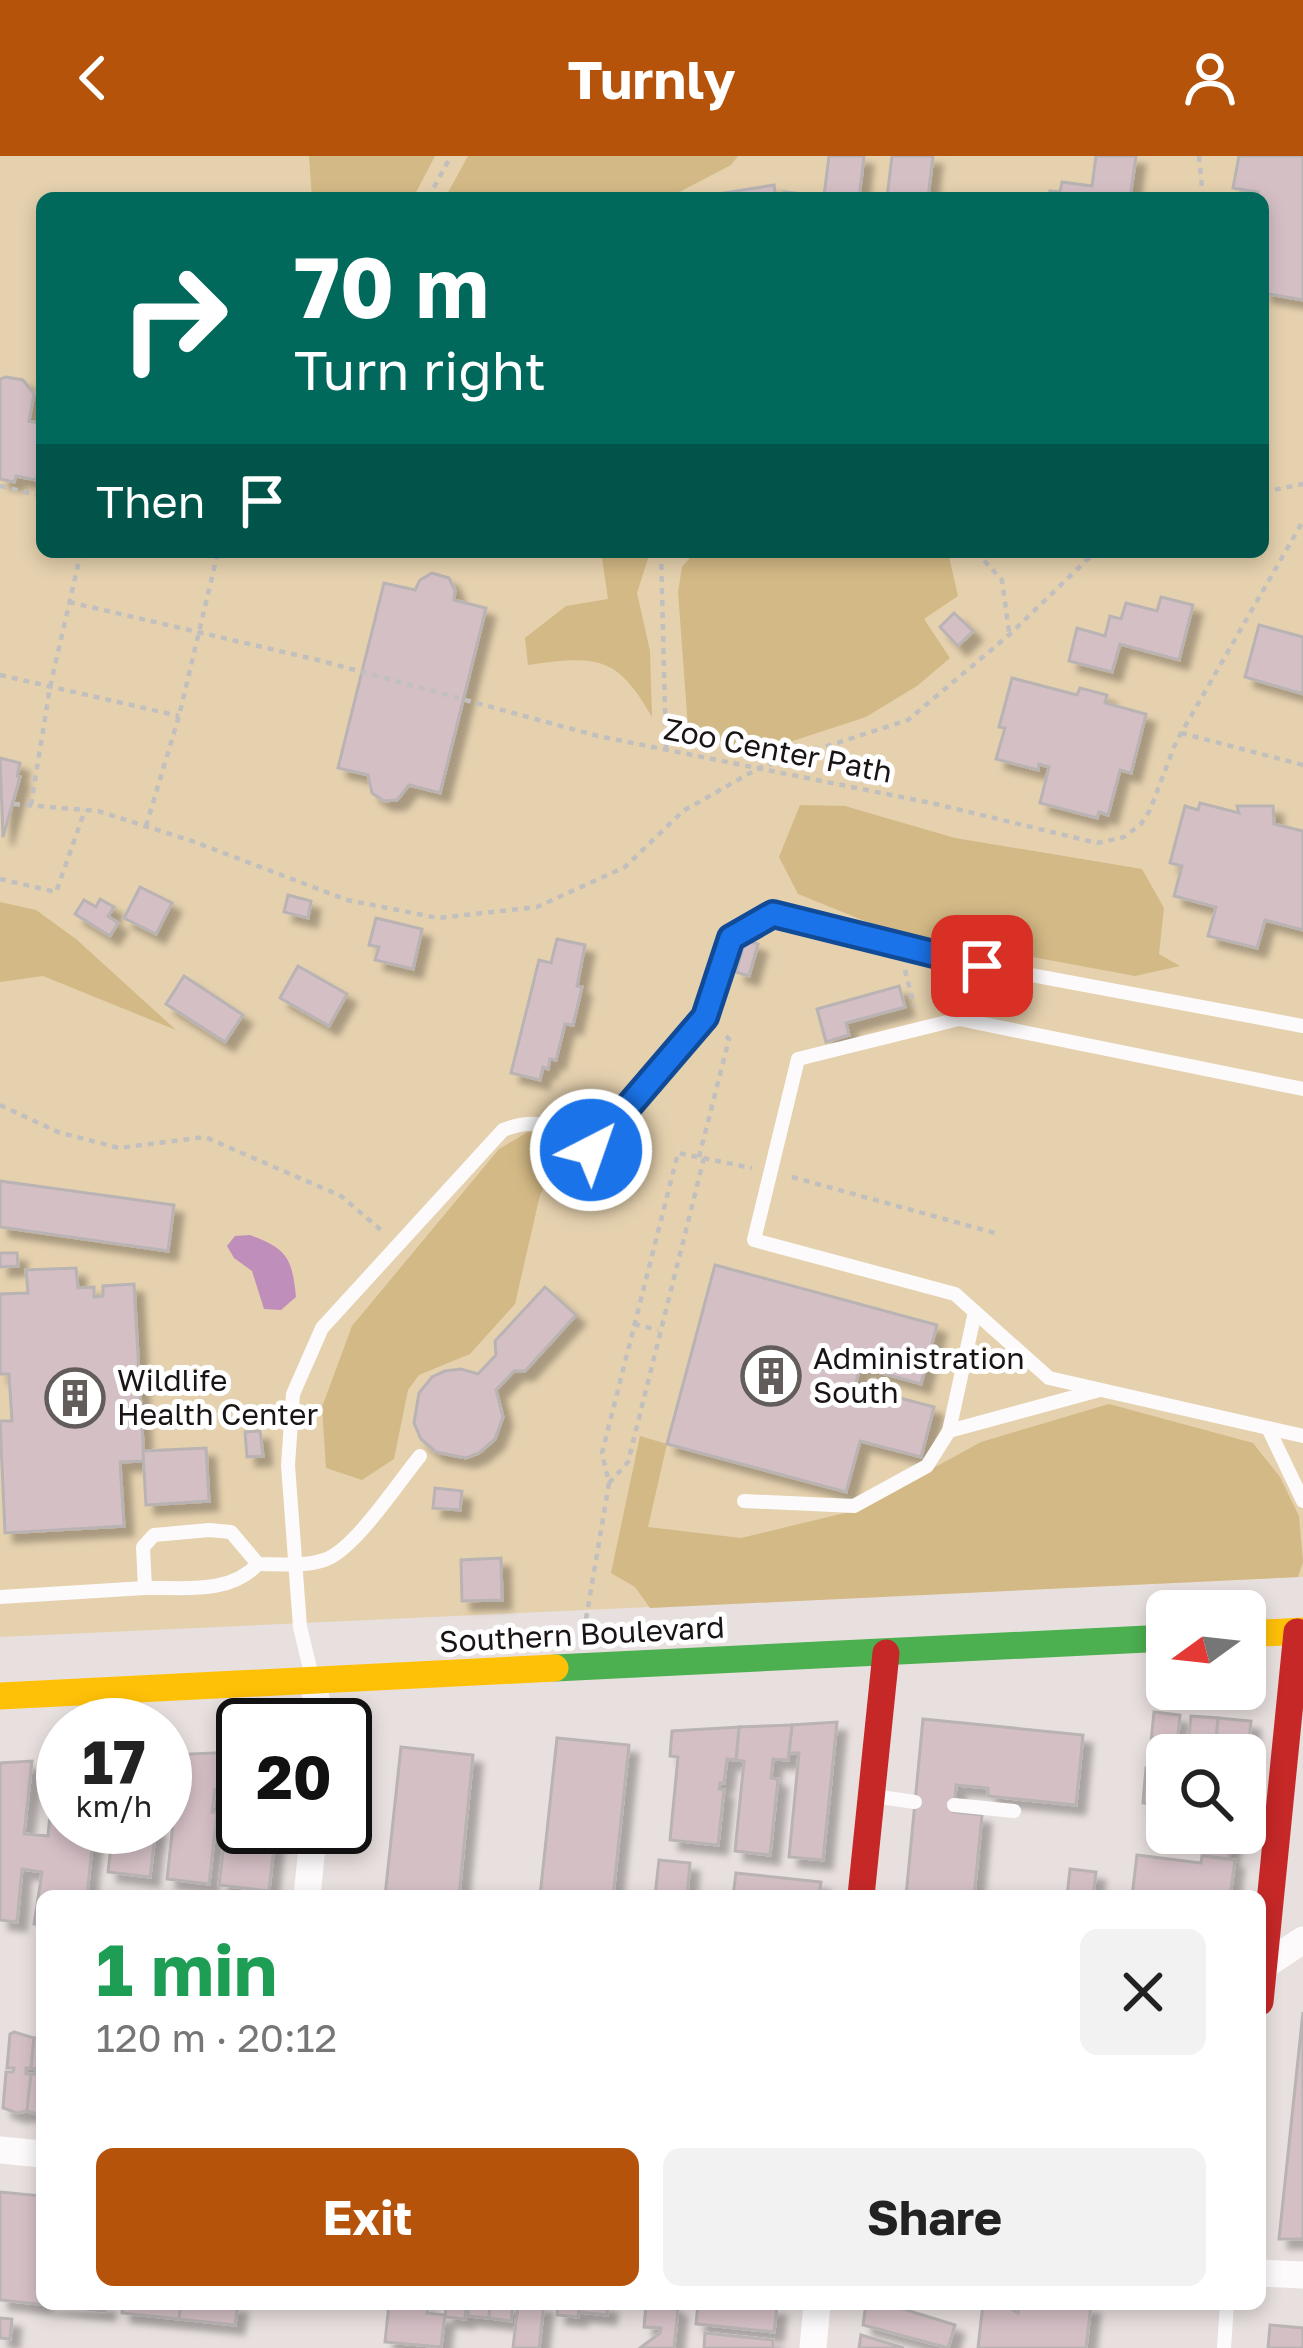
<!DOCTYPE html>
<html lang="en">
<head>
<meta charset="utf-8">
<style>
  body { margin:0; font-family:"Golos Text",sans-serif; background:#f2f2f2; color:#222; height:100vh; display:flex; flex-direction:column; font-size:45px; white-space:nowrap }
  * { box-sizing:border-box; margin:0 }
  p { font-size:39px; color:#767676 }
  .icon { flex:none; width:66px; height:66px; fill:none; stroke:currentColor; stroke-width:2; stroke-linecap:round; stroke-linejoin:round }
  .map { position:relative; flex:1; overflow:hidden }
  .details { position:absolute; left:36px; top:1734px; width:1230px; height:420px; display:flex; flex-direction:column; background:#fff; border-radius:18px; box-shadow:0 6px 18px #0003 }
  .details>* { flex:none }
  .hud { position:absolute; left:36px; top:36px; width:1233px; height:366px; border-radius:18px; box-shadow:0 6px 18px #0003; background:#00695c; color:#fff; overflow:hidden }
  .needle { width:78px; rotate:255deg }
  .tools { position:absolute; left:1146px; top:1434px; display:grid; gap:24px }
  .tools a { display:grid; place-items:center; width:120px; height:120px; border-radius:18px; background:#fff; box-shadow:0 6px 18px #0003; font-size:60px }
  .speed { position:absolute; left:36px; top:1542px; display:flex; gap:24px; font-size:60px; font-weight:700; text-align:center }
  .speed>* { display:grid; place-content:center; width:156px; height:156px; border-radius:50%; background:#fff; box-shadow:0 6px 18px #0003; line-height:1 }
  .speed small { font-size:30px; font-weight:400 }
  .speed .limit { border:6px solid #111; border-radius:18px; background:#fff; color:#111 }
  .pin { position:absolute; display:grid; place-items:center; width:102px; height:102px; color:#fff; margin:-51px; border-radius:24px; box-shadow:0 6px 18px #0006 }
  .me { position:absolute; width:132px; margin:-66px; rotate:41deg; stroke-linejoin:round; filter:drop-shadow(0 0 9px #0008) }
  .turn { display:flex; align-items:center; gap:42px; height:252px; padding:0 60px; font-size:54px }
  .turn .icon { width:156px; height:156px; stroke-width:2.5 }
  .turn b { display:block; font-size:84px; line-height:102px }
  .then { display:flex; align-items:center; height:114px; padding:0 60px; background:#0003; gap:24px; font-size:45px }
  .round { display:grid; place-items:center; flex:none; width:126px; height:126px; border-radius:18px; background:#f2f2f2 }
  .headline { display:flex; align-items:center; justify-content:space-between; height:204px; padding:0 60px }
  h1 { font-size:72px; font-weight:700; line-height:90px; color:#1e9e55 }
  .action { display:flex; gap:24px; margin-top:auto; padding:24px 60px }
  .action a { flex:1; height:138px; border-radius:18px; background:#b45309; color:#fff; font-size:48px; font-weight:700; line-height:138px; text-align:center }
  .action a+a { background:#f2f2f2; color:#222 }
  header { display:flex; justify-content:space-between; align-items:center; height:156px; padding:0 60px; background:#b45309; color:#fff; font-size:54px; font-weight:700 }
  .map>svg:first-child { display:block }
  .green { fill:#e5d1ae; fill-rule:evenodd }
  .forest { fill:#d3b985 }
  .water { fill:#bf8eba }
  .building { fill:#d4bfc5; stroke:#b9b3b3; stroke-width:3; filter:url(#shadow) }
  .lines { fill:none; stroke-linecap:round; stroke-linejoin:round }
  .path { stroke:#c2bfbf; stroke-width:4.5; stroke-dasharray:6 6; stroke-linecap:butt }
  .lane { stroke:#fcfafa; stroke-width:14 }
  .street { stroke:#fcfafa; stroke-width:27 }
  .fast { stroke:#4caf50; stroke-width:27 }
  .slow { stroke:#ffc107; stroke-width:27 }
  .jam { stroke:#c62828; stroke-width:27 }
  .route-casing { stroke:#114b97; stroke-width:30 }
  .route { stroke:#1a73e8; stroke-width:21 }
  .labels { text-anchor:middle; stroke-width:10; stroke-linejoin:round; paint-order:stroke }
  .street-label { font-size:30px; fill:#1a1514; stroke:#fff }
  .poi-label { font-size:30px; fill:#1a1514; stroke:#fff; text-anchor:start }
</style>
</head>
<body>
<header><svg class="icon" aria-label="back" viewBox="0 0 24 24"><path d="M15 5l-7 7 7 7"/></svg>Turnly<svg class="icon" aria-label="person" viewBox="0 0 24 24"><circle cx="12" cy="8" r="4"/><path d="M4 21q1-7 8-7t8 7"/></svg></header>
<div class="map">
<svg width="1303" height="2192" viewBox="0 0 1303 2192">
  <defs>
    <filter id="shadow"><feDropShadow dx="9" dy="9" stdDeviation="3" flood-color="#0004"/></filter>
  </defs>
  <rect width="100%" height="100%" fill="#e8e0de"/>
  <path class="green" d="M0 0H1303V1421L0 1481ZM42 42H1263V396H42Z"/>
  <g class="forest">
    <path d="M435 0 413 42H312L309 0Z"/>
    <path d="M468 0H738L731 9 668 42H445Z"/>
    <path d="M580 396H650L637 437 650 495 652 561C616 498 596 500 528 509L525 482 566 450 608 443 602 402Z"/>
    <path d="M695 396H948L958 440 924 463 950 502 917 530 866 561 759 596 697 580 688 571 678 436 682 411Z"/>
    <path d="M800 649 845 650 955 682 1142 713 1164 752 1159 798 1180 810 1135 820 887 774 798 738 779 701Z"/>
    <path d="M0 746 36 754 76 783 176 874 43 820 0 826Z"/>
    <path d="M528 976 542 978 560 1000 540 1039 515 1148 470 1198 419 1219 408 1234 394 1303 362 1324 326 1312 322 1251 352 1170 499 993Z"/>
    <path d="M1109 1248 1253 1287 1280 1321 1299 1360 1303 1406 1298 1421 650 1452 635 1431 611 1417 640 1280 667 1288 648 1371 741 1382 857 1354 981 1286Z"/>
  </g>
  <path class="water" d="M250 1079C287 1093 292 1101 296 1141L281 1154 264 1153 252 1115 234 1102 227 1090 235 1080Z"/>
  <g class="building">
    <path d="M829 0H864L859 42H783L784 36 824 40Z"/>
    <path d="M892 0H933L928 42H887Z"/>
    <path d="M1096 0H1136L1130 42H1049L1050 35 1060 36 1062 26 1092 30Z"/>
    <path d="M1239 0H1303V144L1263 137V42H1257L1258 36 1233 32Z"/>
    <path d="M774 29 776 42H716L717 38Z"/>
    <path d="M6 221 23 224 34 238 29 265 42 268V300L36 324 16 320 14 326 0 323V223Z"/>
    <path d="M432 417 449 422 455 435 454 444 486 452 440 637 409 629 397 644 384 645 372 637 368 619 338 612 384 427 415 434 420 424Z"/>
    <path d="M1161 441 1193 449 1179 504 1120 488 1112 516 1069 505 1077 472 1105 480 1110 460 1121 463 1126 447 1157 455Z"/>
    <path d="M954 457 973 475 958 490 940 471Z"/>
    <path d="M1259 469 1303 481V538L1245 521Z"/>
    <path d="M1012 522 1077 539 1080 532 1107 539 1105 547 1146 558 1131 617 1120 614 1108 659 1099 656 1097 662 1040 647 1049 611 1039 608 1038 614 996 603 1005 572 999 571Z"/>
    <path d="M0 602 20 607 17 620 20 621 3 681Z"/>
    <path d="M1200 647 1239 657 1237 650H1273L1274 668 1303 675V774L1265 764 1257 792 1208 780 1216 751 1174 740 1182 710 1170 707 1185 650 1198 654Z"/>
    <path d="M140 731 172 747 156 778 124 762Z"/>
    <path d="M288 739 311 745 308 762 284 756Z"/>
    <path d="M100 743 114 751 108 760 118 767 110 780 75 758 84 744 96 751Z"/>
    <path d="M376 762 422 773 413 813 375 804 379 791 369 789Z"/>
    <path d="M557 783 585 789 577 830 582 831 573 869 565 868 556 904 550 903 548 913 543 911 540 924 511 917 539 804 551 807Z"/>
    <path d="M745 784 758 788 749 820 736 816Z"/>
    <path d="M298 810 347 838 329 870 280 842Z"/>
    <path d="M184 820 243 859 225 886 166 848Z"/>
    <path d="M899 830 905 851 846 867 849 879 826 886 817 853Z"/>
    <path d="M0 1025 174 1049 168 1095 0 1071Z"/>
    <path d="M0 1097H17L18 1110 0 1111Z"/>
    <path d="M715 1109 937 1169 921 1228 860 1211 855 1230 934 1251 921 1301 860 1285 846 1336 667 1288Z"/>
    <path d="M76 1112 78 1132 94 1131V1141L103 1140V1130L134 1128 144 1305 120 1306 124 1370 5 1377 0 1265H12L9 1218H0V1138L28 1137 26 1114Z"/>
    <path d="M545 1131 576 1159 525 1215H514L496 1234 503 1261 495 1283 479 1297 466 1302 436 1296 421 1283 414 1267 419 1237 432 1221 445 1215 461 1213 478 1218 496 1199 495 1185Z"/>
    <path d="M260 1275 263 1300 247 1301 245 1276Z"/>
    <path d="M206 1292 209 1345 146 1349 143 1295Z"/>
    <path d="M435 1332 462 1335 460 1354 433 1352Z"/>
    <path d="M501 1402 502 1444 462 1445 461 1404Z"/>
    <path d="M1154 1556 1180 1559 1176 1599H1167V1649L1143 1647 1146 1612 1154 1613V1606H1149Z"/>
    <path d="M1191 1560 1218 1562 1215 1599H1187Z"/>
    <path d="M1218 1562 1251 1565 1245 1627V1599H1215Z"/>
    <path d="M923 1563 1083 1579 1076 1649 988 1640V1632L956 1629 954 1656 982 1659 974 1740H906Z"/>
    <path d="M837 1566 823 1704 789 1701 799 1597H789L792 1569Z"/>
    <path d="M792 1569 788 1604 773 1603 771 1622 778 1623 770 1699 735 1695 744 1605 736 1604 739 1571Z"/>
    <path d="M739 1571 736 1604 727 1603 724 1627H720L719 1633 724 1634 718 1689 670 1684 678 1601 670 1600 672 1575Z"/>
    <path d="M557 1582 629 1589 613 1740H540Z"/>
    <path d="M401 1591 473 1599 459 1740H385Z"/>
    <path d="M234 1596 229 1635 215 1633 212 1656 217 1657 209 1728 167 1723 176 1640 181 1641 182 1630 168 1628 171 1599Z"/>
    <path d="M234 1596H243V1630L230 1628Z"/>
    <path d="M55 1604H63V1671H94L87 1740H42V1769L34 1768 42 1716 22 1713 17 1766 0 1764V1607L32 1605 24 1678 48 1680Z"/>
    <path d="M243 1645V1671H276L269 1735 219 1729 223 1695 236 1696 240 1692Z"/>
    <path d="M113 1671H156L150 1721 108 1716Z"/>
    <path d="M1207 1677H1232L1229 1703 1204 1700Z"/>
    <path d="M1137 1699 1201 1707 1202 1700 1235 1704 1230 1740H1132Z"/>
    <path d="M659 1704 690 1707 687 1740H655Z"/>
    <path d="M1070 1713 1096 1716 1093 1740H1067Z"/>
    <path d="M736 1717 821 1726 819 1740H733Z"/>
    <path d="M1303 1856V2083H1279Z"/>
    <path d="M14 1876 34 1882 31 1912H26V1918H31L27 1955 17 1957 3 1952 6 1916H13L14 1912H7L10 1878Z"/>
    <path d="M34 1882H42V1960L27 1955 31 1918H35L36 1913 31 1912Z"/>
    <path d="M0 2036 42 2040 38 2109 42 2112V2148H106L105 2155 0 2144Z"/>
    <path d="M123 2148H181L179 2163 122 2157Z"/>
    <path d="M181 2148H238L235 2169 179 2163Z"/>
    <path d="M389 2148H429L427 2157 445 2159 441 2191 385 2186Z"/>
    <path d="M446 2148H466L465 2163 445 2161Z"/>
    <path d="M469 2148H490L489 2162 468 2160Z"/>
    <path d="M490 2148H513L511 2165 489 2162Z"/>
    <path d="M518 2148H544L539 2192H513Z"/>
    <path d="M558 2148H580L578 2161 557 2159Z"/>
    <path d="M580 2148H608L607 2159 579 2156Z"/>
    <path d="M646 2148H673V2153H678L674 2192H640L660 2177 661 2172 644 2171Z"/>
    <path d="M698 2148 777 2151 774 2176 696 2168Z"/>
    <path d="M866 2148H887L955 2169 948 2192 863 2169Z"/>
    <path d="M983 2148H1002L1018 2157 1019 2148 1091 2149 1086 2192H978Z"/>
    <path d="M0 2162 12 2163 10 2183 0 2182Z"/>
    <path d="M1270 2169 1303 2172V2192H1268Z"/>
    <path d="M705 2177 773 2184V2192H704Z"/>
    <path d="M861 2179 904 2192H859Z"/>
  </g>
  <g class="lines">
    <g class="path">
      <path d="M1199 0 1203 42"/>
      <path d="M428 42 451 0"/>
      <path d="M0 330 42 340"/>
      <path d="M1263 336 1303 328"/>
      <path d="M661 396 666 593"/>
      <path d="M976 396 1002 424 1009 476"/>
      <path d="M69 446 318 504 598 580 936 648 1097 687 1124 681 1141 668 1150 654 1176 586 1303 365"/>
      <path d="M0 519 179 560"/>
      <path d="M1181 577 1303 609"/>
      <path d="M14 648 98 655 192 685 347 744 438 762 537 751 625 711 683 655 759 612 908 564 1009 479 1095 396"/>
      <path d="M31 649 50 531 81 396"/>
      <path d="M146 670 179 560 218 396"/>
      <path d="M0 723 56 736 85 654"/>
      <path d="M905 814 914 850"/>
      <path d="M0 949 58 976 119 992 205 981 341 1040 381 1074"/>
      <path d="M699 1001 729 883 722 876"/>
      <path d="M792 1021 995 1077"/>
      <path d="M634 1168 658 1174"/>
      <path d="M609 1327 628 1306 704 1002"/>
      <path d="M586 1463 609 1327 602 1297 678 997 752 1012"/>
    </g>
    <g class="lane">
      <path d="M1303 933 959 863 798 903 754 1084 955 1138 1049 1222 1303 1280"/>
      <path d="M1268 1272 1303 1345"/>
      <path d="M949 1275 1096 1235"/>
      <path d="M744 1345 854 1350 927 1310 949 1275 975 1156"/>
      <path d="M145 1432C184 1431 229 1439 258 1408"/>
      <path d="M0 1441 145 1432 143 1391 154 1379 209 1374 231 1376 258 1408C279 1408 303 1411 324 1404 354 1395 399 1325 420 1300"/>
      <path d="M312 1521 300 1471 288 1309 293 1238 322 1172 503 974C542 959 558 973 591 994L705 861 731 782 773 758 941 802 1303 870"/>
      <path d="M873 1640 915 1646"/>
      <path d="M954 1649 1014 1655"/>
      <path d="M1224 2192 1227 2148"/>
    </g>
    <g class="street">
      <path d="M313 1526 321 1569"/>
      <path d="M307 1740 314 1671"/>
      <path d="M1264 1810 1303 1784"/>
      <path d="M0 1994 42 1998"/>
      <path d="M1260 2117 1303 2119"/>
      <path d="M813 2192 817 2148"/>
    </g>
    <path class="fast" d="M555 1512 1167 1482"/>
    <g class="slow">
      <path d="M1245 1478 1303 1475"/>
      <path d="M0 1540 555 1512"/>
    </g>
    <g class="jam">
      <path d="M861 1740 886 1497"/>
      <path d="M1260 1846 1297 1476"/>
    </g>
  </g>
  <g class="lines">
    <g class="route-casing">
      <path id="route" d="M591 994 705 861 731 782 773 758 982 810"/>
    </g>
    <use href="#route" class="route"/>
  </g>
  <defs>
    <g id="building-ring" transform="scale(3)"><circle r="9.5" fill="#fff" stroke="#625c5b" stroke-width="1.5"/><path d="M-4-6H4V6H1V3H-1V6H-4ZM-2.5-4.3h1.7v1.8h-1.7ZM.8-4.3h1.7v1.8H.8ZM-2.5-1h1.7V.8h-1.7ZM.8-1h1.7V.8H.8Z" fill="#625c5b"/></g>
  </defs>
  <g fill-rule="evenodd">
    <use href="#building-ring" x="771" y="1220"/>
    <use href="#building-ring" x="75" y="1242"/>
  </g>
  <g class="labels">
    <g class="street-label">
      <text transform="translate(778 595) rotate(11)" y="10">Zoo Center Path</text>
      <text transform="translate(582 1479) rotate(-3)" y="10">Southern Boulevard</text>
    </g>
    <g class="poi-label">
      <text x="813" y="1213">Administration<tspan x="813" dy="34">South</tspan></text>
      <text x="117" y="1235">Wildlife<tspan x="117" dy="34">Health Center</tspan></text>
    </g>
  </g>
</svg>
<div class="tools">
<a><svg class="needle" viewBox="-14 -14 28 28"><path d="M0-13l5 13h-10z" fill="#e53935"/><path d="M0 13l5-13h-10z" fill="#767676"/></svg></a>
<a><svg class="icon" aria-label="search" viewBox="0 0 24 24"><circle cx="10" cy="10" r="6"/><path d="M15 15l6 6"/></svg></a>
</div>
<div class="speed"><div>17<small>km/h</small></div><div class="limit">20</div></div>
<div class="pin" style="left:982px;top:810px;background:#d93025"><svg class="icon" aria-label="arrive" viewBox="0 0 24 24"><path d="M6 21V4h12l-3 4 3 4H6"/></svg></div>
<svg class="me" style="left:591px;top:994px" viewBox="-20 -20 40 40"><circle r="17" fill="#1a73e8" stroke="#fff" stroke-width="3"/><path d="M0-11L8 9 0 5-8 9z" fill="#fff"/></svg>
<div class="hud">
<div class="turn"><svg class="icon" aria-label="right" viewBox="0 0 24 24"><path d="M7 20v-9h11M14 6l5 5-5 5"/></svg><div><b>70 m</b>Turn right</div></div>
<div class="then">Then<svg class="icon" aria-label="arrive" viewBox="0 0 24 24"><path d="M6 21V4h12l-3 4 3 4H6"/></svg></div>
</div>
<section class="details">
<div class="headline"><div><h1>1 min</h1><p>120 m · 20:12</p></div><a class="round"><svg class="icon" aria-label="close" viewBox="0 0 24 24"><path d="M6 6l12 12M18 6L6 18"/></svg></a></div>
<div class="action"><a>Exit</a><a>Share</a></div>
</section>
</div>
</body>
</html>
